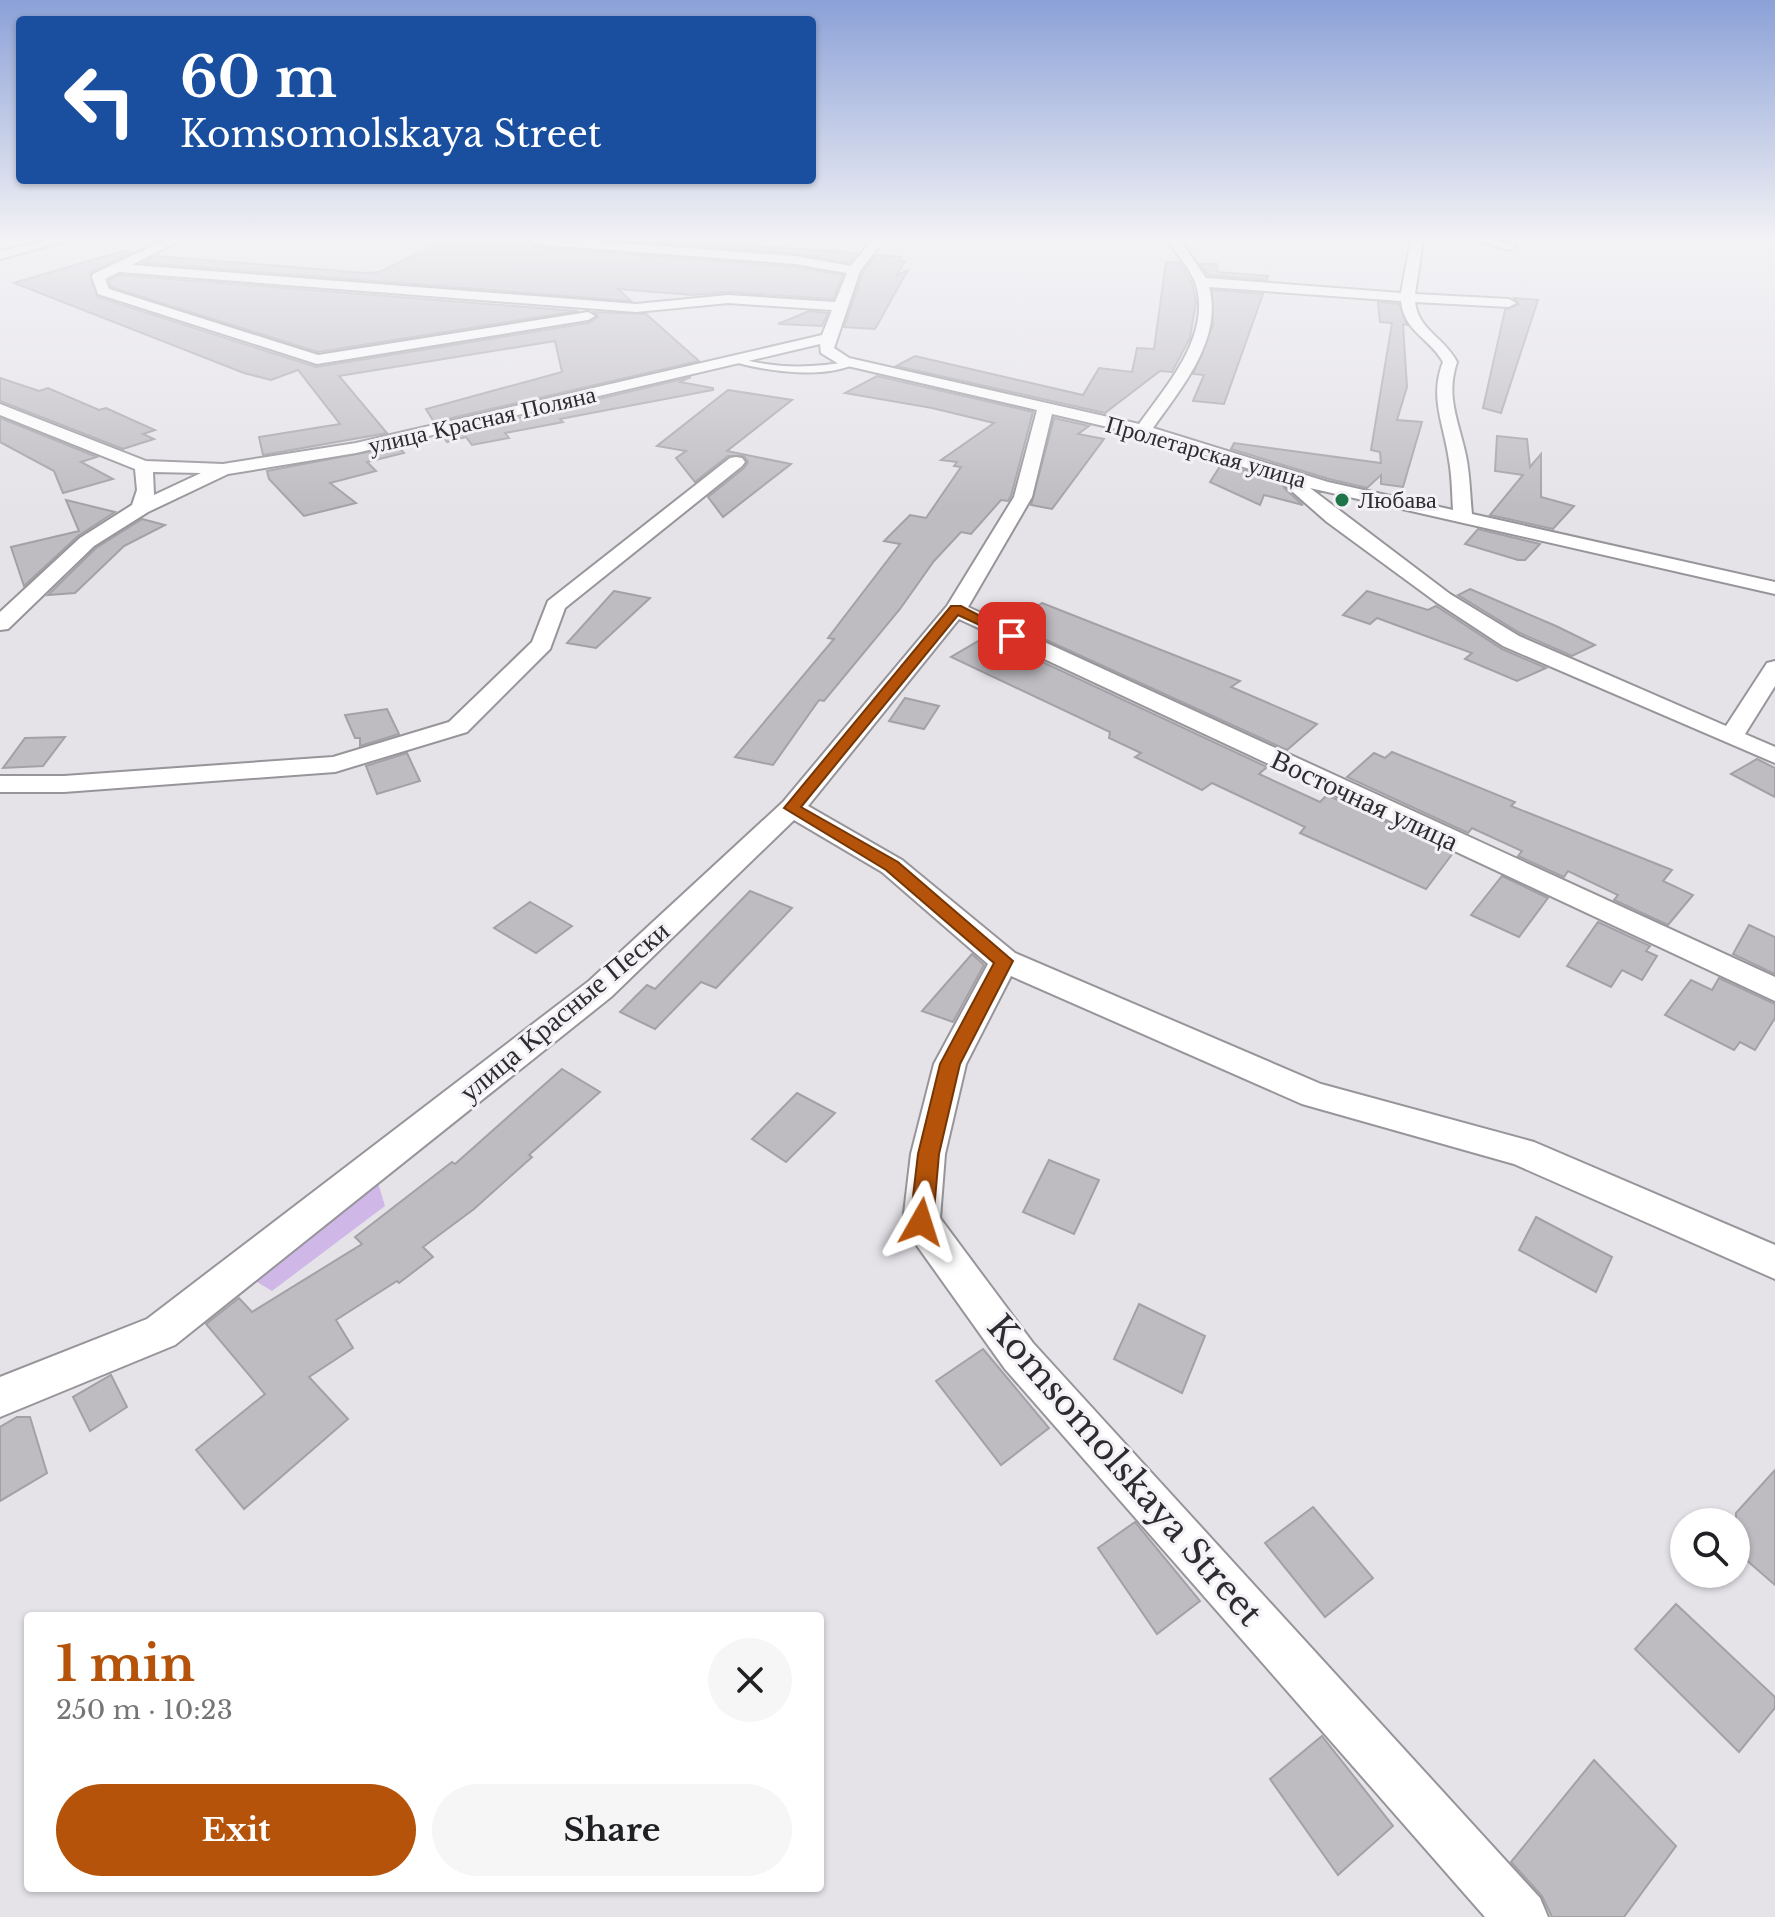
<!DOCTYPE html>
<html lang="en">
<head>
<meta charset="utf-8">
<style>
  body { margin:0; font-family:"Libre Baskerville",serif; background:#f6f6f6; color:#202124; height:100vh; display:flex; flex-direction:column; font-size:30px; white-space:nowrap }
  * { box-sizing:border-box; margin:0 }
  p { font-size:26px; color:#757577 }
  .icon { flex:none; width:44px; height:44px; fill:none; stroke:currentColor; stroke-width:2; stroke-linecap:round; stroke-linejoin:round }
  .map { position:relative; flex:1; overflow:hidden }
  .side { position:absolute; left:24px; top:1612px; width:800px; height:280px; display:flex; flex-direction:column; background:#fff; border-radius:8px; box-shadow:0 2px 6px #0004 }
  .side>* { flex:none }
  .top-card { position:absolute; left:16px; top:16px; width:800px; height:168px; border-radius:8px; box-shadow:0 2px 6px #0004; background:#1a4fa0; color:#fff; overflow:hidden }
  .tools { position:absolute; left:1670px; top:1508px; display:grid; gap:16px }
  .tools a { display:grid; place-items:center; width:80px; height:80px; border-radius:50%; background:#fff; box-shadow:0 2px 6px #0004; font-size:40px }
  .pin { position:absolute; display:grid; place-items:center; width:68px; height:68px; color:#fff; margin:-34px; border-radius:16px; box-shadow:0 4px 12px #0006 }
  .me { position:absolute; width:88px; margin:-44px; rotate:6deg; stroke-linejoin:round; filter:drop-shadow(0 0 6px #0008) }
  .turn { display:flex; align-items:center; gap:28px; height:168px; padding:0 32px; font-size:36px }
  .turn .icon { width:104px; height:104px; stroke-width:2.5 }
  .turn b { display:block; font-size:56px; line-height:68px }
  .round { display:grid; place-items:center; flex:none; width:84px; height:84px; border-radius:42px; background:#f6f6f6 }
  .headline { display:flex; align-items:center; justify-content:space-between; height:136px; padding:0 32px }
  h1 { font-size:48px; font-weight:700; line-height:60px; color:#b45309 }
  .cta { display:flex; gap:16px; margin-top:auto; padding:16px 32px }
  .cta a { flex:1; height:92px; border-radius:48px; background:#b45309; color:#fff; font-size:32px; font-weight:700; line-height:92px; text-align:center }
  .cta a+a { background:#f6f6f6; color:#202124 }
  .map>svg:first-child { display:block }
  .green { fill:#cfb8e8 }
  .building { fill:#bebcc1; stroke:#a3a1a6; stroke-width:2 }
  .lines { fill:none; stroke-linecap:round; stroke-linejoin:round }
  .service-casing { stroke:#97959a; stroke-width:4 }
  .minor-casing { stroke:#97959a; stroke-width:4 }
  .service { fill:#fff; fill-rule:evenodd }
  .minor { fill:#fff; fill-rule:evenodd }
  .route { fill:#b45309; stroke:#753606; stroke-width:2 }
  .poi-dot { fill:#1e7549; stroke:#f3f0f6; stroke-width:3 }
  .labels { text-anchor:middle; stroke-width:6; stroke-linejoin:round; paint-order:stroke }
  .far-street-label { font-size:24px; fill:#2d2c2e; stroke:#f3f0f6 }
  .far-poi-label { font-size:24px; fill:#2d2c2e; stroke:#f3f0f6; text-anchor:start }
  .street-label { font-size:28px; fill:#2d2c2e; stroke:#f3f0f6 }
  .near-street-label { font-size:34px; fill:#2d2c2e; stroke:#f3f0f6 }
</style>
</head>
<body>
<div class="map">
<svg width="1775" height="1917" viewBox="0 0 1775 1917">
  <rect width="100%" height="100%" fill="#e5e3e8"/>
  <path class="green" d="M378 1183 385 1206 272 1291 252 1279Z"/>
  <g class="building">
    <path d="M446 240H525L534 247 795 267 843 275 833 299 728 292 693 295 618 289 631 301 143 263 156 256 366 273 379 272Z"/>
    <path d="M612 240H667L857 253 850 263 795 253Z"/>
    <path d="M123 251 132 252 90 273 97 297 316 367 588 323 598 317 594 312 646 314 699 361 434 422 426 409 562 372 555 341 339 376 387 433 263 455 259 437 340 424 298 370 271 380 244 373 14 283Z"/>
    <path d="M876 255 902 257 898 261H905L897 275 908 270 875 329 844 327 863 272Z"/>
    <path d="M1166 262 1180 263 1192 283 1196 302 1190 338 1172 372 1160 371 1105 413 896 366 915 356 1083 395 1099 368 1132 372 1137 348 1154 349Z"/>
    <path d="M1200 264H1217L1218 272 1268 276 1267 280 1208 275Z"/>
    <path d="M120 275 578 311 318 352 111 287 109 280Z"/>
    <path d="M1212 290 1263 294 1224 404 1193 401 1204 375 1193 374 1213 325Z"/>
    <path d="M1514 298 1538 300 1501 413 1483 408 1505 310 1519 304Z"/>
    <path d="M1378 302 1399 304 1407 325 1403 324 1407 387 1397 420 1422 422 1403 487 1381 484V475L1367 488 1329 479 1231 449 1234 443 1381 463 1380 452 1371 450 1392 323 1380 322Z"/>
    <path d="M809 311 828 313 822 326 778 324Z"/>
    <path d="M877 376 1033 412 1011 496 1008 501 1001 500 971 534 961 532 934 561 900 609 824 701 819 700 773 765 735 757 834 639 828 638 900 544 884 541 910 515 926 518 961 467 954 466 957 462 941 460 994 423 932 408 845 393Z"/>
    <path d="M691 377 680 382 713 388V390L560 419 563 422 505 433 509 438 472 445 466 437 447 442 443 436Z"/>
    <path d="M0 378 39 391 48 388 99 410 106 408 155 430 143 434 154 439 123 449 0 401Z"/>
    <path d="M728 390 792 400 727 451 791 464 723 517 708 497 744 468 748 462 744 456H728L695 482 676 458 686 451 657 446Z"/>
    <path d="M0 418 97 457 81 462 113 479 63 493 54 471 0 442Z"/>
    <path d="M1054 418 1089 426 1078 434 1104 439 1052 509 1031 505Z"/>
    <path d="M1497 436 1527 439 1530 467 1541 454V497L1574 506 1553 529 1490 515 1523 475 1495 471Z"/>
    <path d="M398 446 404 453 367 462 376 471 330 483 356 503 304 516 269 479 267 471Z"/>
    <path d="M1222 463 1282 482 1284 488 1303 505 1264 495 1260 505 1210 482Z"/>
    <path d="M66 500 115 512 78 536 24 586 11 547 79 531Z"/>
    <path d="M142 519 165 525 124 546 75 593 48 595 96 548Z"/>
    <path d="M1478 529 1540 544 1525 560H1518L1465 544Z"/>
    <path d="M1470 589 1556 626 1595 645 1572 656 1520 633 1458 595Z"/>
    <path d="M614 591 650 598 596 648 567 643Z"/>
    <path d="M1367 591 1428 610 1436 606 1502 649 1546 668 1517 681 1465 659 1472 653 1377 618 1370 624 1343 615Z"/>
    <path d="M1042 603 1240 681 1231 687 1317 724 1287 750 1009 623Z"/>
    <path d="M987 636 1267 767 1259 774 1320 802 1327 795 1453 853 1426 889 1300 833 1305 827 1212 783 1202 790 1135 757 1141 753 1109 738 1110 732 951 657Z"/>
    <path d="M905 698 939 706 924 729 889 721Z"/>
    <path d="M387 709 399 734 360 746V738H355L345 715Z"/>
    <path d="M65 737 43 766 3 768 25 738Z"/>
    <path d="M1392 752 1515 802 1511 806 1672 870 1663 881 1693 895 1668 925 1614 900 1618 895 1568 871 1564 877 1518 856 1522 851 1472 828 1468 833 1347 777 1374 753 1385 758Z"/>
    <path d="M407 753 420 781 377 794 366 766Z"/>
    <path d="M1757 759 1775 768V797L1731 774Z"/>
    <path d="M1502 876 1548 898 1519 937 1471 915Z"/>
    <path d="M750 891 792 908 716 988 701 982 655 1029 620 1012 647 985 655 989Z"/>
    <path d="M530 902 572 926 536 953 494 928Z"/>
    <path d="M1598 922 1650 946 1646 951 1657 956 1642 980 1622 970 1611 987 1567 966Z"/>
    <path d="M1749 925 1775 937V974L1733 954Z"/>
    <path d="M972 954 984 965 953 1022 922 1011Z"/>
    <path d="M1719 978 1775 1004V1018L1755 1050 1740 1042 1734 1050 1665 1015 1691 980 1712 990Z"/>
    <path d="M562 1069 600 1092 529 1155 532 1157 474 1209 423 1247 433 1257 399 1283 397 1281 336 1320 353 1348 309 1377 348 1419 244 1509 196 1450 265 1394 206 1324 239 1298 252 1312 362 1244 355 1237 452 1162 455 1164Z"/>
    <path d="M797 1093 835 1113 786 1162 752 1139Z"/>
    <path d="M1049 1160 1099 1180 1074 1234 1023 1212Z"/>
    <path d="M1536 1217 1612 1257 1596 1292 1519 1250Z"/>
    <path d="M1139 1304 1205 1336 1182 1393 1114 1359Z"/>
    <path d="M983 1349 1049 1428 1001 1465 936 1381Z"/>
    <path d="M111 1375 127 1407 90 1431 73 1397Z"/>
    <path d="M17 1417H30L47 1473 0 1501V1427Z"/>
    <path d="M1775 1470V1585L1736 1551V1513Z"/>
    <path d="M1313 1507 1373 1578 1325 1617 1265 1543Z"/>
    <path d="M1135 1522 1200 1601 1157 1634 1098 1548Z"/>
    <path d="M1676 1604 1775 1697V1708L1739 1752 1635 1649Z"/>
    <path d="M1322 1736 1393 1826 1338 1875 1270 1779Z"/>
    <path d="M1594 1760 1676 1846 1624 1917H1552L1542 1896 1511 1862Z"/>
  </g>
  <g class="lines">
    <g class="service-casing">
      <path id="service" d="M741 359C779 369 814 368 853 361L857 363C825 379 772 372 738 363Z"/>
    </g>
    <g class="minor-casing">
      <g id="minor">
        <path d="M49 240H69L0 259V251Z"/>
        <path d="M165 240H180L132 265 636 304 728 295 835 302 847 273 795 264 534 244 528 240H576L795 256 851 266 872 240H884L860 271 834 348 849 358 1139 424C1167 385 1213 334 1195 282 1189 267 1176 254 1168 240H1180L1206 278 1401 293 1411 240H1423L1415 294 1509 299 1516 303 1509 307 1415 302C1418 330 1445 338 1457 362 1445 397 1459 422 1466 456 1470 475 1470 495 1472 514L1775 582V594L1310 488 1450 594 1519 636 1726 726 1767 663 1775 661V686L1745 734 1775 747V763L1503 646 1436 602 1327 522 1286 486 1285 480 1138 434 1052 414 1032 497 968 607 1775 977V1001L959 619 808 806 902 860 1015 953 1321 1084 1534 1142 1775 1245V1279L1514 1164 1302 1104 1011 976 966 1064 945 1154 940 1218 1033 1343 1540 1898 1548 1917H1485L1005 1369 908 1233 903 1222 911 1154 934 1064 988 964 882 872 794 820 611 997 175 1345 0 1417V1377L147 1319 589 981 783 802 947 606 1014 497 1037 410 839 364 821 353 820 344 356 453 228 474 148 512 94 546 8 629 0 630V612L80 538 132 505 137 490 135 469 0 415V404L146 461 223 464 356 443 822 335 832 310 728 303 636 312 119 272 105 279 109 289 318 355 588 312 595 316 588 320 317 364 98 294 92 277 93 274ZM1209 287 1401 301C1404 332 1430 338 1443 362 1429 398 1444 424 1449 460 1452 476 1452 493 1453 510L1328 482 1153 428C1182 387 1223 339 1209 287ZM153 472 201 473 154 495Z"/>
        <path d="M1474 240H1496L1515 246 1509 250Z"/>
        <path d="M736 457 742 458 745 462 742 466 565 608 550 649 467 732 335 772 64 792H0V776H64L333 757 449 722 532 642 548 601 730 458Z"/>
      </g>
    </g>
    <use href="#service" class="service"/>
    <use href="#minor" class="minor"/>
  </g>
  <linearGradient id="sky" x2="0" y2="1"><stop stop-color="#8ba1d7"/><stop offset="0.47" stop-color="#f3f2f5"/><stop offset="1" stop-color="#f3f2f5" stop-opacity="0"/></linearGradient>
  <rect width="1775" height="508" fill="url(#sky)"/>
  <path class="route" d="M951 606H961L1019 636 1008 638 958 615 801 807 898 862 1013 961 960 1064 939 1154 933 1222 929 1229 921 1232 914 1229 910 1222 918 1154 940 1064 994 963 886 870 784 808Z"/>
  <circle class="poi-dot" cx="1342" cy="500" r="8"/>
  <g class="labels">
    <g class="far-street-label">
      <text transform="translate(482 420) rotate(-13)" y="8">улица Красная Поляна</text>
      <text transform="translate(1206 452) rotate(16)" y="8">Пролетарская улица</text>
    </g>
    <g class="far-poi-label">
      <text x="1358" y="508">Любава</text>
    </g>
    <g class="street-label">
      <text transform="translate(1365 800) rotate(25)" y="10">Восточная улица</text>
      <text transform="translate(564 1011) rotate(-40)" y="10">улица Красные Пески</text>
    </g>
    <g class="near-street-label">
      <text transform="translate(1125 1470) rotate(49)" y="12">Komsomolskaya Street</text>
    </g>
  </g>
</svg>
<div class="tools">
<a><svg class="icon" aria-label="search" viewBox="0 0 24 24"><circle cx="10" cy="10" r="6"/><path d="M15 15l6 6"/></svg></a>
</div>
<div class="pin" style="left:1012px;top:636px;background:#d93025"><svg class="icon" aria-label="arrive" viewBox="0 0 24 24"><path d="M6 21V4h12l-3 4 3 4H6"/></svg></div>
<svg class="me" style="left:921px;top:1222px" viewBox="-20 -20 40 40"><path d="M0-17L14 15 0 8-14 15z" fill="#b45309" stroke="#fff" stroke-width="4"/></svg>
<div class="top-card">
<div class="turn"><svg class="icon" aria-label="left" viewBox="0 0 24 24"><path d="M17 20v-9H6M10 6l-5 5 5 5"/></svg><div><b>60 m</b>Komsomolskaya Street</div></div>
</div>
<section class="side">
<div class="headline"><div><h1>1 min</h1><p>250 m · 10:23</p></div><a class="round"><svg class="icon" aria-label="close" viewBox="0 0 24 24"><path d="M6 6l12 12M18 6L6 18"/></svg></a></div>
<div class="cta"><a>Exit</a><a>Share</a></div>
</section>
</div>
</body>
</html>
